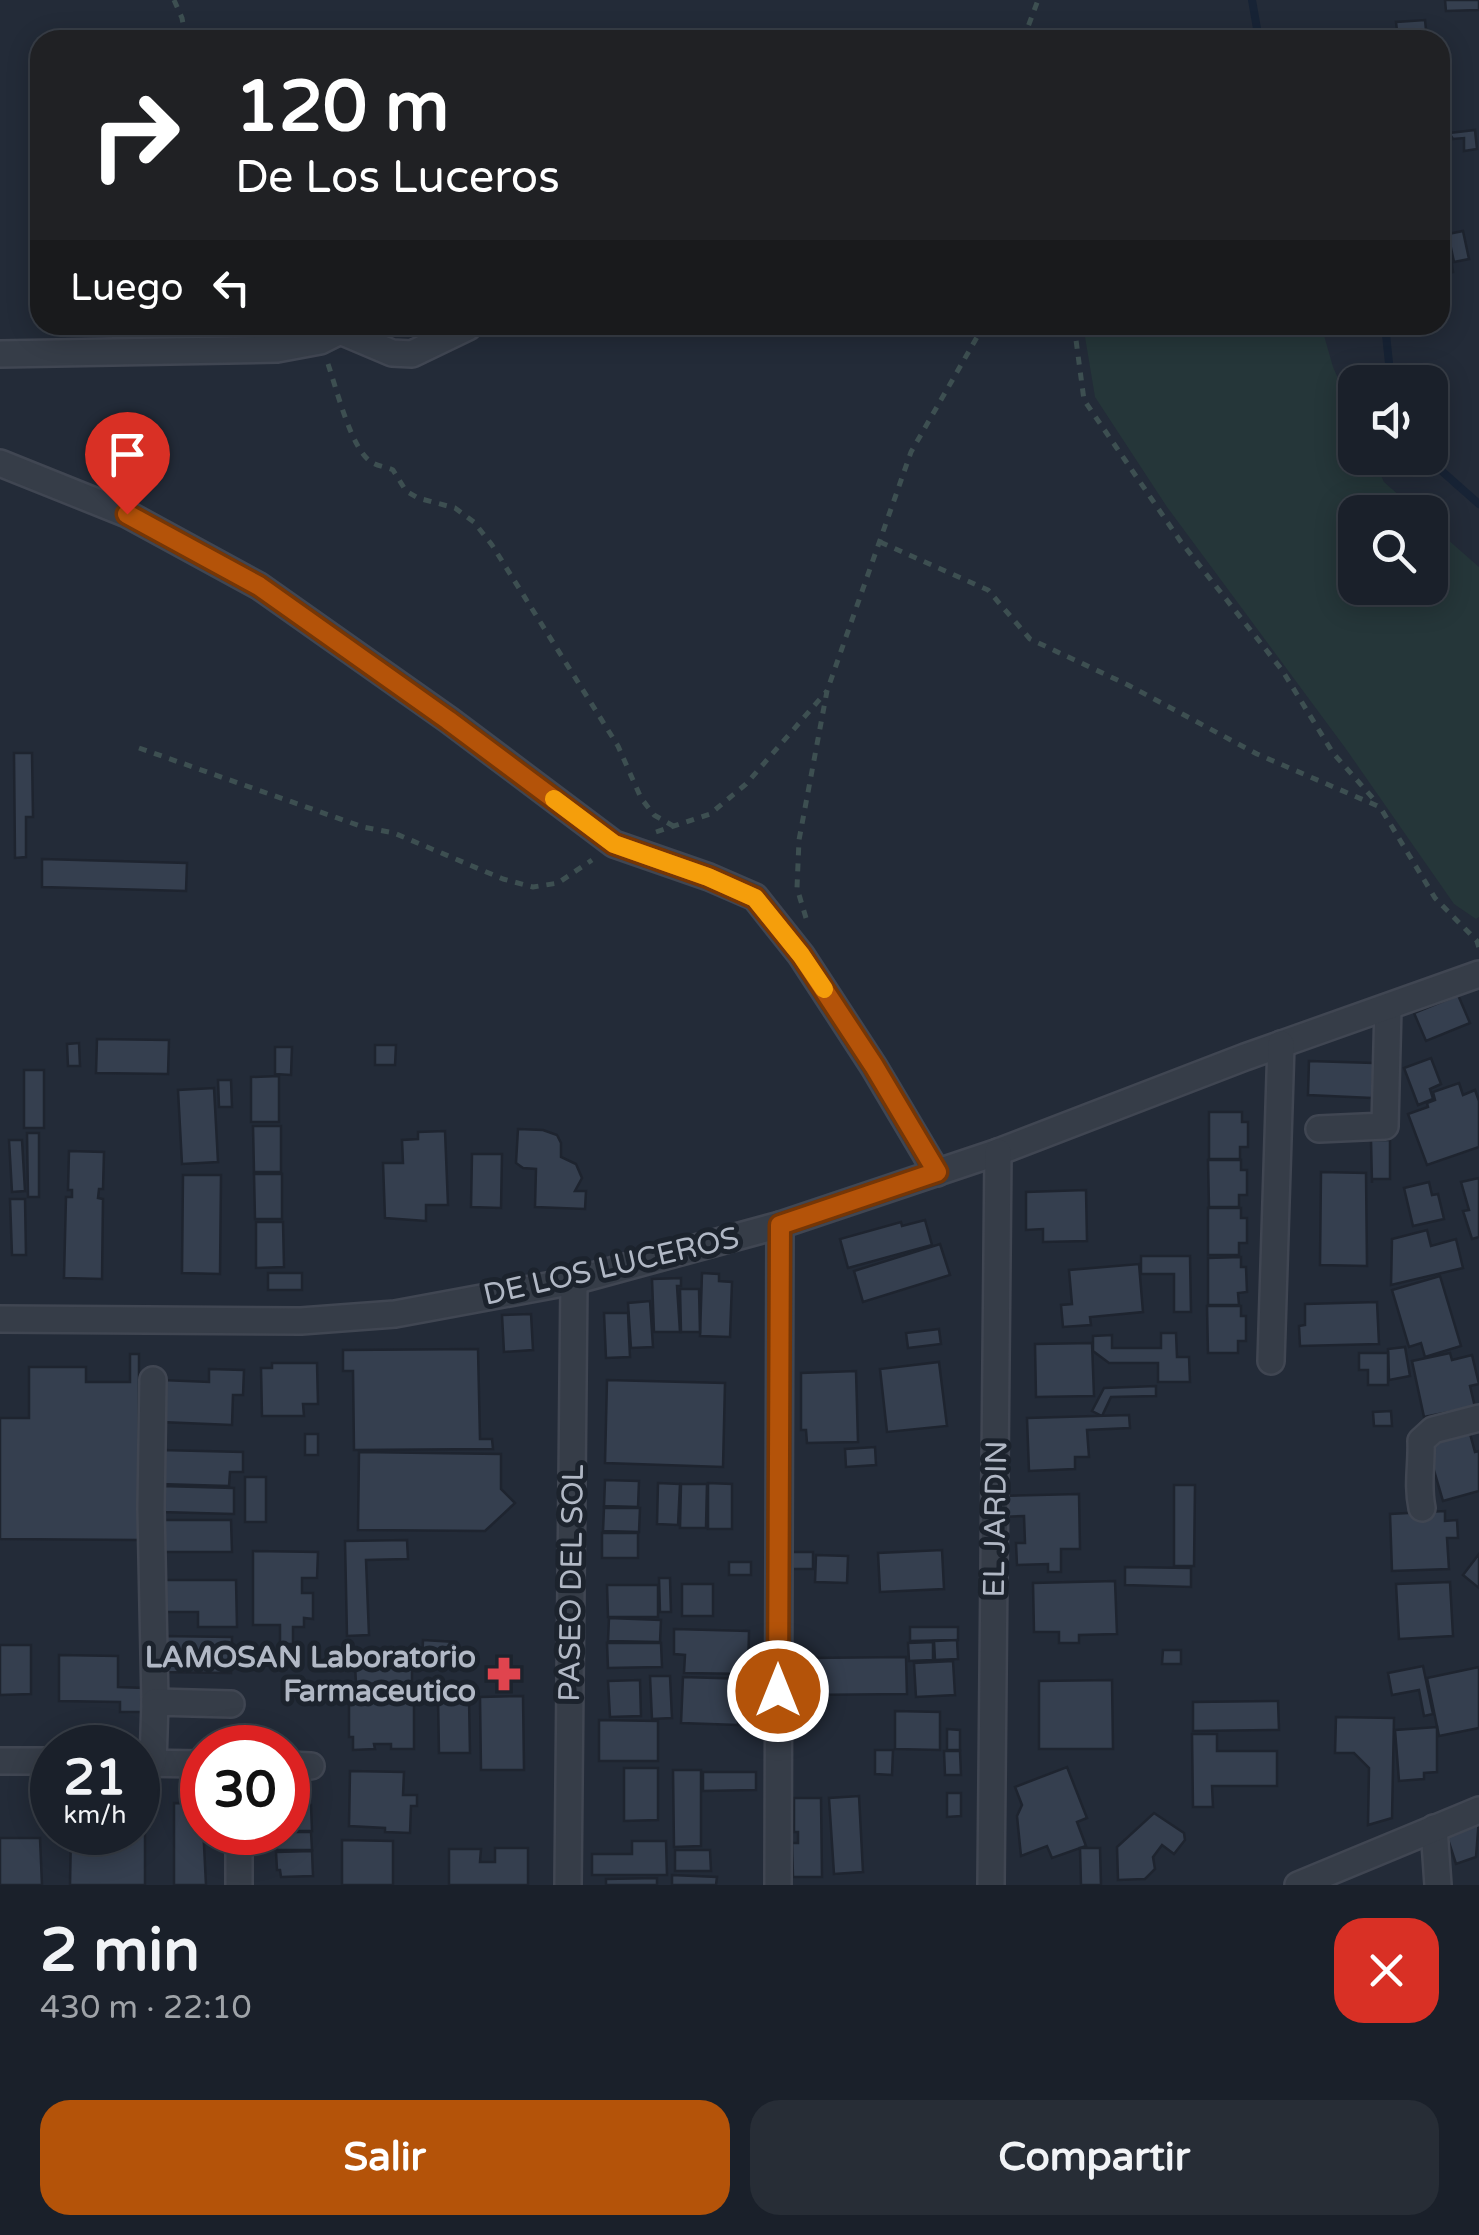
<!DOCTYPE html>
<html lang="es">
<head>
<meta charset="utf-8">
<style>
  body { margin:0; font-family:"Varela Round",sans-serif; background:#272d36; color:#f1f3f6; height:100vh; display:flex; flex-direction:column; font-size:38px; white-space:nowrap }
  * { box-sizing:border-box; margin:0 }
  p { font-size:32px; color:#9fa3a8 }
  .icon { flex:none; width:55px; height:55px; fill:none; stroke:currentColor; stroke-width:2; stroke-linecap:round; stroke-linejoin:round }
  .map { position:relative; height:1885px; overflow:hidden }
  .drawer { display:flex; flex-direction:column; background:#1a202a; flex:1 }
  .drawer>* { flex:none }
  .guide { position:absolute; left:30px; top:30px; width:1420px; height:305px; border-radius:30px; box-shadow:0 5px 25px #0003,0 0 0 2px #383e47; background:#202124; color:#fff; overflow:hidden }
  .fabs { position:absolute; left:1338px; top:365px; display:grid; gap:20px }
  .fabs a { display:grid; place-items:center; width:110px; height:110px; border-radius:20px; background:#1a202a; box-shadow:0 5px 25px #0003,0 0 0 2px #383e47; font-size:50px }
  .speed { position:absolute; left:30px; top:1725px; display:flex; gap:20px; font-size:50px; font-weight:700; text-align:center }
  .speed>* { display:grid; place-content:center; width:130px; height:130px; border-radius:50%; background:#1a202a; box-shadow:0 5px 25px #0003,0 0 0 2px #383e47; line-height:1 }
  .speed small { font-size:25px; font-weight:400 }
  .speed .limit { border:15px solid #d22; background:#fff; color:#111 }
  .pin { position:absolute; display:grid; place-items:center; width:85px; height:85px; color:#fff; margin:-102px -42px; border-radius:50% 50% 50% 0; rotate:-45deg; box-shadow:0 0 10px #0007 }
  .pin .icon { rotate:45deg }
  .me { position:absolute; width:110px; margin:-55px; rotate:0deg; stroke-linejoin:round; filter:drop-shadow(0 0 8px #0008) }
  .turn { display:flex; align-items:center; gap:35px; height:210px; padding:0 40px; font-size:45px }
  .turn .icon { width:130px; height:130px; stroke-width:2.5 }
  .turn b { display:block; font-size:70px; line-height:85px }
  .then { display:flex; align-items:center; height:95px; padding:0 40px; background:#0003; gap:20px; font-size:38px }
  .round { display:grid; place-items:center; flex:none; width:105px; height:105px; border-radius:30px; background:#272d36 }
  .summary { display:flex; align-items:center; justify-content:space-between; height:170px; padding:0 40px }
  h1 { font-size:60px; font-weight:700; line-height:75px }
  .button { display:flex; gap:20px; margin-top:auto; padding:20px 40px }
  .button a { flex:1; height:115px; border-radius:30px; background:#b45309; color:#fff; font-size:40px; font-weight:700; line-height:115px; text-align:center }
  .button a+a { background:#272d36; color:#f1f3f6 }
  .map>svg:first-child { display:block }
  .green { fill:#253639 }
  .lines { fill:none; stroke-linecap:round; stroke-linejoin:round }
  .stream { stroke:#172335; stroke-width:8 }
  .building { fill:#353f4f; stroke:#1e242f; stroke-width:2.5 }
  .minor-casing { stroke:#404652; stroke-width:30 }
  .path { stroke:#3d4f51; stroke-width:5; stroke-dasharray:8 8; stroke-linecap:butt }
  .minor { stroke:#363d48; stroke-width:25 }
  .route-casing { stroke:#753606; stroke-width:25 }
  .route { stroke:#b45309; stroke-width:18 }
  .slow { stroke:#f59e0b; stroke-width:18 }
  .labels { text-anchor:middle; stroke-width:10; stroke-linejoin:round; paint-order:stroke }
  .street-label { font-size:30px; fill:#b1b8c5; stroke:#1c232d }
  .poi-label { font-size:30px; font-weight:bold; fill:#b1b8c5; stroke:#1c232d; text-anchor:end }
</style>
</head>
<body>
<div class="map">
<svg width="1479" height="1885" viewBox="0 0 1479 1885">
  <rect width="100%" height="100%" fill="#232b38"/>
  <path class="green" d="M1083 325H1321L1333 367 1355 417V458H1373L1384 482 1418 512H1355V588H1430V524L1479 567V917L1476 919 1454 904 1346 749 1167 507 1095 397Z"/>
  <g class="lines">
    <g class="stream">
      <path d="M1252 0 1259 40"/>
      <path d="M1385 325 1391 382"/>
      <path d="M1427 458 1479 504"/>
    </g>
  </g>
  <g class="building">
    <path d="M1445 0H1479V10L1446 11Z"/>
    <path d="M1425 20 1427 40H1398L1396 22Z"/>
    <path d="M1475 130 1477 149 1464 151V138L1453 139 1449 133Z"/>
    <path d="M1463 231 1469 259 1454 262 1448 234Z"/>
    <path d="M1448 235 1453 272 1441 274 1440 236Z"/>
    <path d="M14 753H32L33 817H26V857L15 858Z"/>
    <path d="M42 859 187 863 186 891 42 887Z"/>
    <path d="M1458 995 1470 1023 1426 1041 1414 1013Z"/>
    <path d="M97 1039 169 1040 168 1074 96 1073Z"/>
    <path d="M79 1043 80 1066H68L67 1044Z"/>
    <path d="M375 1045H396L395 1065H375Z"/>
    <path d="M275 1047H292L291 1075 275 1074Z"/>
    <path d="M1431 1058 1441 1084 1430 1089 1433 1099 1418 1105 1404 1068Z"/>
    <path d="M1309 1061 1374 1063 1372 1098 1308 1095Z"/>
    <rect x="24" y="1070" width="20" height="58"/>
    <path d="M279 1076V1122H251V1077Z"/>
    <path d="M218 1080H231L232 1107H219Z"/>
    <path d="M1459 1083 1463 1095 1475 1090 1479 1101V1147L1427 1165 1408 1114 1428 1107 1427 1103 1435 1100 1433 1092Z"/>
    <path d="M214 1088 218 1162 182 1164 178 1090Z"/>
    <path d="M1209 1112H1242V1122H1248V1147H1240V1159H1209Z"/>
    <path d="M253 1126H281V1172H254Z"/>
    <path d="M518 1129 543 1130 557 1135 561 1143V1157L576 1164 582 1178 575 1191H586L585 1209 535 1207 536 1169 523 1168 516 1163Z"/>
    <path d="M445 1131 448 1205H426V1221L385 1218 383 1163H403L402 1140 418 1139V1132Z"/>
    <path d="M27 1133H39V1197H28Z"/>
    <path d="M9 1140H22L25 1191 12 1192Z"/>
    <path d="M1371 1140H1390V1179H1372V1183Z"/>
    <path d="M69 1151 104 1152 103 1189H99L98 1198 103 1199 102 1279 64 1278 66 1197H72V1190H68Z"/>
    <path d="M472 1154H502L501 1208 471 1207Z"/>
    <path d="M1208 1160H1241V1170H1247V1195H1239V1207H1209Z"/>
    <path d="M1321 1172 1366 1173 1367 1266 1320 1265Z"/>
    <path d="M254 1174H282V1219H255Z"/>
    <path d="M183 1175H221L220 1274 182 1273Z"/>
    <path d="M1479 1178V1237L1472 1239 1463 1211 1469 1210 1461 1182Z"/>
    <path d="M1429 1182 1432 1195 1438 1194 1444 1219 1413 1226 1404 1188Z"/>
    <path d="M1086 1190 1087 1241 1043 1242V1229L1026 1230V1192Z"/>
    <path d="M10 1199H25L26 1255H12Z"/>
    <path d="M1208 1208H1241V1218H1247V1243H1239V1255H1208Z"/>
    <path d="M925 1220 932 1245 848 1268 840 1239 901 1222 902 1226Z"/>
    <path d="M256 1222H283L284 1267 256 1268Z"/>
    <path d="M1427 1230 1431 1246 1456 1239 1463 1268 1391 1285 1392 1239Z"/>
    <path d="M940 1244 950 1275 863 1302 854 1271Z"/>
    <path d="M1141 1256H1190L1191 1312H1174V1274H1141Z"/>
    <path d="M1241 1257V1267H1246L1247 1292 1238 1293 1239 1305H1208V1258Z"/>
    <path d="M1139 1264 1143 1312 1090 1317 1091 1325 1063 1327 1061 1305 1072 1304 1069 1270Z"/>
    <rect x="268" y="1273" width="34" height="17"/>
    <path d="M702 1273 719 1274V1281L732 1282 730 1337 700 1336Z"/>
    <path d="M1440 1276 1461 1346 1425 1357 1421 1343 1409 1347 1392 1290Z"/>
    <path d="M681 1278V1286H677L680 1332H654L652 1279Z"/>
    <path d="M680 1289H699L700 1332H681Z"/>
    <path d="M650 1301 653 1347 631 1348 628 1303Z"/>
    <path d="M1377 1302 1379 1344 1300 1346 1299 1326 1305 1325V1304Z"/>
    <path d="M1207 1306H1241V1316H1246V1341H1238V1353H1208Z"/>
    <path d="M604 1313H628L630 1357 606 1358Z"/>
    <path d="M531 1314 533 1350 504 1352 502 1315Z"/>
    <path d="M939 1329 941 1344 908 1348 906 1333Z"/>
    <path d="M1161 1333H1176L1177 1357H1189L1190 1382H1158V1363H1109L1093 1351V1336L1112 1335V1348H1161Z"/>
    <path d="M1092 1343 1094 1396 1036 1397 1035 1344Z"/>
    <path d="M1405 1347 1410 1376 1389 1380 1388 1349Z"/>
    <path d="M478 1349 480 1439H492L493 1449 354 1450 353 1371H343V1350Z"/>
    <path d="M1359 1353H1388V1385H1368V1370H1359Z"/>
    <path d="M1450 1353 1452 1360 1472 1355 1479 1384 1470 1386 1475 1407 1424 1417 1412 1361Z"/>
    <path d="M130 1354H139V1540L0 1539V1418H29V1367H86V1382H130Z"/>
    <path d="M939 1362 947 1426 887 1432 880 1369Z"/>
    <path d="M272 1363H317L318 1404H303L304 1416H262L261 1368H272Z"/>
    <path d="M209 1369 244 1370 243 1395H233L232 1425 161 1422 162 1380 209 1382Z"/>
    <path d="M856 1371 858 1442 807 1443 806 1430H801V1373Z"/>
    <path d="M607 1380 725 1383 723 1467 605 1463Z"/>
    <path d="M1156 1386V1396L1111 1397 1102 1416 1092 1411 1104 1388Z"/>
    <path d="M1391 1411 1392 1426H1374L1373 1412Z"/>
    <path d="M1129 1415 1130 1428 1087 1430 1089 1457H1075V1469L1029 1471 1027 1418Z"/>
    <path d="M1469 1430 1475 1452 1479 1451V1491L1443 1501 1426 1443Z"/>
    <rect x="305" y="1434" width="13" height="21"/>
    <path d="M875 1447 876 1465 846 1467 845 1449Z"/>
    <path d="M160 1450 243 1452V1472H230L229 1486 159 1484Z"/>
    <path d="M359 1452 501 1454V1489L515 1503 485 1531 358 1530Z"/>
    <rect x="245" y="1477" width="21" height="45"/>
    <path d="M605 1480 639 1481 638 1507 604 1506Z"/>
    <path d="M658 1483 680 1484 678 1525 657 1524Z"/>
    <path d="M708 1483 732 1484V1529H708Z"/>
    <path d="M681 1484H707L706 1528H680Z"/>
    <path d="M1174 1485H1195L1194 1566H1174Z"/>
    <path d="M161 1486 234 1488V1514L161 1512Z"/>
    <path d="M1079 1494 1080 1549H1061V1572H1048V1564L1017 1565 1016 1543H1025L1024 1516 1002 1517 1001 1496Z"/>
    <path d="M604 1508H640L639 1532 603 1531Z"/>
    <path d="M1445 1511V1521L1457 1520 1458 1538H1447L1449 1569 1392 1571 1390 1514Z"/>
    <path d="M161 1520H231L232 1552H161Z"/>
    <rect x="602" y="1533" width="36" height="25"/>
    <path d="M407 1540 408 1559 366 1560 369 1635 347 1636 345 1541Z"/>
    <path d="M942 1550 944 1589 880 1592 878 1553Z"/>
    <path d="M253 1551 318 1552 317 1578H302V1593H313V1619L304 1618V1627H293V1644H280V1625H253Z"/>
    <rect x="790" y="1552" width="23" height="17"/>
    <path d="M1479 1554V1588L1463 1575Z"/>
    <path d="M816 1555 848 1556 847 1583 815 1582Z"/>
    <rect x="729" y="1562" width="22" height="13"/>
    <path d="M1125 1567 1191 1568V1587L1125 1585Z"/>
    <path d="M659 1578H670L671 1612H660Z"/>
    <path d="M165 1580H236L237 1627H198V1612H166Z"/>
    <path d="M1115 1581 1117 1634 1079 1635V1643H1059V1632H1034L1033 1583Z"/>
    <path d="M1450 1582 1453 1636 1399 1639 1396 1584Z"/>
    <rect x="682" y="1584" width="31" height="32"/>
    <path d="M607 1585H658V1617H608Z"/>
    <path d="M609 1618 661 1620 660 1642 608 1641Z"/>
    <path d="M910 1627H958V1640L910 1641Z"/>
    <path d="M674 1629 749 1631 748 1674 684 1673 685 1655 674 1654Z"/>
    <path d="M161 1636 232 1637 231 1673 160 1672Z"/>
    <path d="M423 1640 456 1642 455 1665 422 1663Z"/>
    <path d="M957 1640 958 1659 935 1660 934 1641Z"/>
    <path d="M933 1642V1660L909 1661 908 1643Z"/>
    <path d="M607 1643H661L662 1667 608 1668Z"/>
    <path d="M0 1645H31V1694L0 1695Z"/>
    <path d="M1163 1650H1181V1664H1162Z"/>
    <path d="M59 1655 118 1656V1687L145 1688 144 1712H120V1702L59 1701Z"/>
    <path d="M906 1657 907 1694 805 1695V1658Z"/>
    <path d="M953 1661 955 1695 916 1697 914 1663Z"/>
    <path d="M412 1663V1683L356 1684 355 1664Z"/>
    <path d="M1423 1666 1433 1714 1424 1716 1419 1690 1392 1695 1388 1673Z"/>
    <path d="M1479 1667V1728L1439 1736 1427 1678Z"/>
    <path d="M650 1676H670L672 1718 652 1719Z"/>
    <path d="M683 1677 748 1679V1693L739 1692 738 1725 681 1723Z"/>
    <path d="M640 1680 641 1716 610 1717 608 1681Z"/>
    <path d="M1112 1680 1113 1749H1039V1681Z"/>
    <path d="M523 1696 524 1770H481L480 1697Z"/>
    <path d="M438 1698H469L470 1753H439Z"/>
    <path d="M349 1700H414V1749H391V1744H374L375 1749 353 1750V1737H349Z"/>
    <path d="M1278 1701 1279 1730 1193 1731V1702Z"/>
    <path d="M895 1711 940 1712V1750L895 1749Z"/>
    <path d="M1336 1717 1394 1718 1392 1818 1368 1825 1369 1768 1354 1753H1335Z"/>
    <path d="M599 1720 658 1721V1761H599Z"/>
    <path d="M1437 1727V1772L1424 1773V1779L1399 1781 1395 1730Z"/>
    <path d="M947 1729 960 1730V1750H947Z"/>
    <path d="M1192 1734H1217V1751H1277V1786H1212L1213 1807H1193Z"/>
    <path d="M875 1750H893L892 1775 875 1774Z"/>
    <path d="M944 1751H960L961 1775H945Z"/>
    <path d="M1067 1767 1087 1818 1077 1822 1086 1846 1052 1858 1047 1846 1021 1856 1017 1816 1022 1805 1015 1787Z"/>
    <path d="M624 1768H658V1820L624 1821Z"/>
    <path d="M673 1770H701V1846L674 1847Z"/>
    <path d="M350 1771 404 1772 403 1795H417V1806H411L410 1833 385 1832V1828L349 1826Z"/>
    <path d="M703 1772H756V1790L703 1791Z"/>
    <path d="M947 1793H961V1816L947 1817Z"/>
    <path d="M859 1796 863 1872 834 1874 829 1798Z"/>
    <path d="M794 1798H821L822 1877H793L792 1843H798V1832H794Z"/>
    <path d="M174 1803 202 1804 206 1885H174Z"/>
    <path d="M288 1805H311L312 1831H288Z"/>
    <path d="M1154 1813 1184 1833 1185 1840 1174 1854 1162 1845 1153 1857 1155 1869 1145 1879 1118 1880 1117 1847Z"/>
    <path d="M1479 1818 1476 1857 1456 1864 1445 1830Z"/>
    <path d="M138 1824H145V1885H70L71 1832H138Z"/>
    <path d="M276 1832H311L312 1850H277Z"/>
    <path d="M0 1838H40L42 1885H0Z"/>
    <path d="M342 1840 393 1841V1885H342Z"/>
    <path d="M632 1841H666L667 1875H592V1854H632Z"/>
    <path d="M495 1848H528V1885H449V1849H481L480 1862H495Z"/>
    <path d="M1080 1848H1100L1101 1885H1081Z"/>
    <path d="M675 1850H710L711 1871H675Z"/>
    <path d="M312 1851 313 1876 281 1877 280 1870H277L276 1852Z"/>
    <path d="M672 1875 717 1877 716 1885H672Z"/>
    <path d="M657 1878V1885H606V1879Z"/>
  </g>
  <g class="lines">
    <g class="minor-casing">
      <g id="minor">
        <path d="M0 354 277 349 320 341 340 331 392 353 412 354 468 327"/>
        <path d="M0 463 127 514 259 586 449 720 614 844 709 877 755 897 801 955 874 1067 937 1173"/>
        <path d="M1319 1129 1385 1126 1388 1007"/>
        <path d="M0 1319 301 1321 395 1314 574 1281 780 1225 998 1152 1245 1057 1479 974"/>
        <path d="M1271 1361 1281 1044"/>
        <path d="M153 1380 151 1509 155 1702"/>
        <path d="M1422 1508C1417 1484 1422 1465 1421 1441L1433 1430 1479 1418"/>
        <path d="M0 1761H52"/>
        <path d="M138 1763 202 1764"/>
        <path d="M153 1763 155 1702 231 1704"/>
        <path d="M288 1765 311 1766"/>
        <path d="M1434 1828 1438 1885"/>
        <path d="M239 1885V1832"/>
        <path d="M568 1885 574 1281"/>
        <path d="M778 1885 780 1225"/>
        <path d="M991 1885 998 1152"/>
        <path d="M1298 1885 1479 1810"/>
      </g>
    </g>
    <g class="path">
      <path d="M174 0 182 18 186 40"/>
      <path d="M1023 40 1038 0"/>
      <path d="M1074 325 1084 400 1181 542 1282 670 1333 753 1378 804"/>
      <path d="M328 364C336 387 351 448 370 461 376 466 387 467 393 470L406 491 418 498 455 508 474 522 492 545 618 746 641 798 654 815 675 827"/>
      <path d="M880 542 988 590 1030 639 1128 685 1257 754 1380 807 1435 898 1477 941 1479 948"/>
      <path d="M139 748 363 827 394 833 503 879 533 887 558 883 592 860"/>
      <path d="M656 832 710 814 746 784 827 691"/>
      <path d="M806 918 797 888 799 840 827 691 911 452 984 325"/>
    </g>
    <use href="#minor" class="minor"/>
  </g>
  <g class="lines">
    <g class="route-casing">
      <path id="route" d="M127 514 259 586 448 720 614 844 708 877 755 898 801 955 874 1066 937 1172 780 1225 778 1691"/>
    </g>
    <use href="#route" class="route"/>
    <path class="slow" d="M554 799 614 844 708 877 755 898 801 955 824 989"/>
  </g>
  <defs>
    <g id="pharmacy-bare" transform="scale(2.7)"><path d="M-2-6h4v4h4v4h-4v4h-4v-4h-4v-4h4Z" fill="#e0444e" stroke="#1c232d" stroke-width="2.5" paint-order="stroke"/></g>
  </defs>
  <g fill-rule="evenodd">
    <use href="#pharmacy-bare" x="504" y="1674"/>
  </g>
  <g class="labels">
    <g class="street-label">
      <text transform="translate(611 1266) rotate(-13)" y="10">DE LOS LUCEROS</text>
      <text transform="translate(995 1519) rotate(-89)" y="10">EL JARDIN</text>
      <text transform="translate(571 1583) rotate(-89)" y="10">PASEO DEL SOL</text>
    </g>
    <g class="poi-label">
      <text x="476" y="1667">LAMOSAN Laboratorio<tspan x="476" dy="34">Farmaceutico</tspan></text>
    </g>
  </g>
</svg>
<div class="fabs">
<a><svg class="icon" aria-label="sound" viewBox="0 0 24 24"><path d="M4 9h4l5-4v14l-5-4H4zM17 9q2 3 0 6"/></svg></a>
<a><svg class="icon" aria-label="search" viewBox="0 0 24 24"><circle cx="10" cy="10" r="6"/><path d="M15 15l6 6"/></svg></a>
</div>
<div class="speed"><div>21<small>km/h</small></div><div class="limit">30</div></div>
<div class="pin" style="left:127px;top:514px;background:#d93025"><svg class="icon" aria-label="arrive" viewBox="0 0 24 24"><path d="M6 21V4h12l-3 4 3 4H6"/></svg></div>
<svg class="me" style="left:778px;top:1691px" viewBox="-20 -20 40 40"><circle r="17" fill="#b45309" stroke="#fff" stroke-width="3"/><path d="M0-11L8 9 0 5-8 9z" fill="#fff"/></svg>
<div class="guide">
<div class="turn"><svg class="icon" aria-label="right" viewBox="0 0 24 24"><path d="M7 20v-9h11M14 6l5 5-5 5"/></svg><div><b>120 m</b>De Los Luceros</div></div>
<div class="then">Luego<svg class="icon" aria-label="left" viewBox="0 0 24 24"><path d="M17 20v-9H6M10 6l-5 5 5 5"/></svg></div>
</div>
</div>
<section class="drawer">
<div class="summary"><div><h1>2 min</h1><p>430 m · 22:10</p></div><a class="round" style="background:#d93025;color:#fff"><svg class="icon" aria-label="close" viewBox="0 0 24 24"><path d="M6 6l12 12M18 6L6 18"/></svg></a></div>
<div class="button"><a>Salir</a><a>Compartir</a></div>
</section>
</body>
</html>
